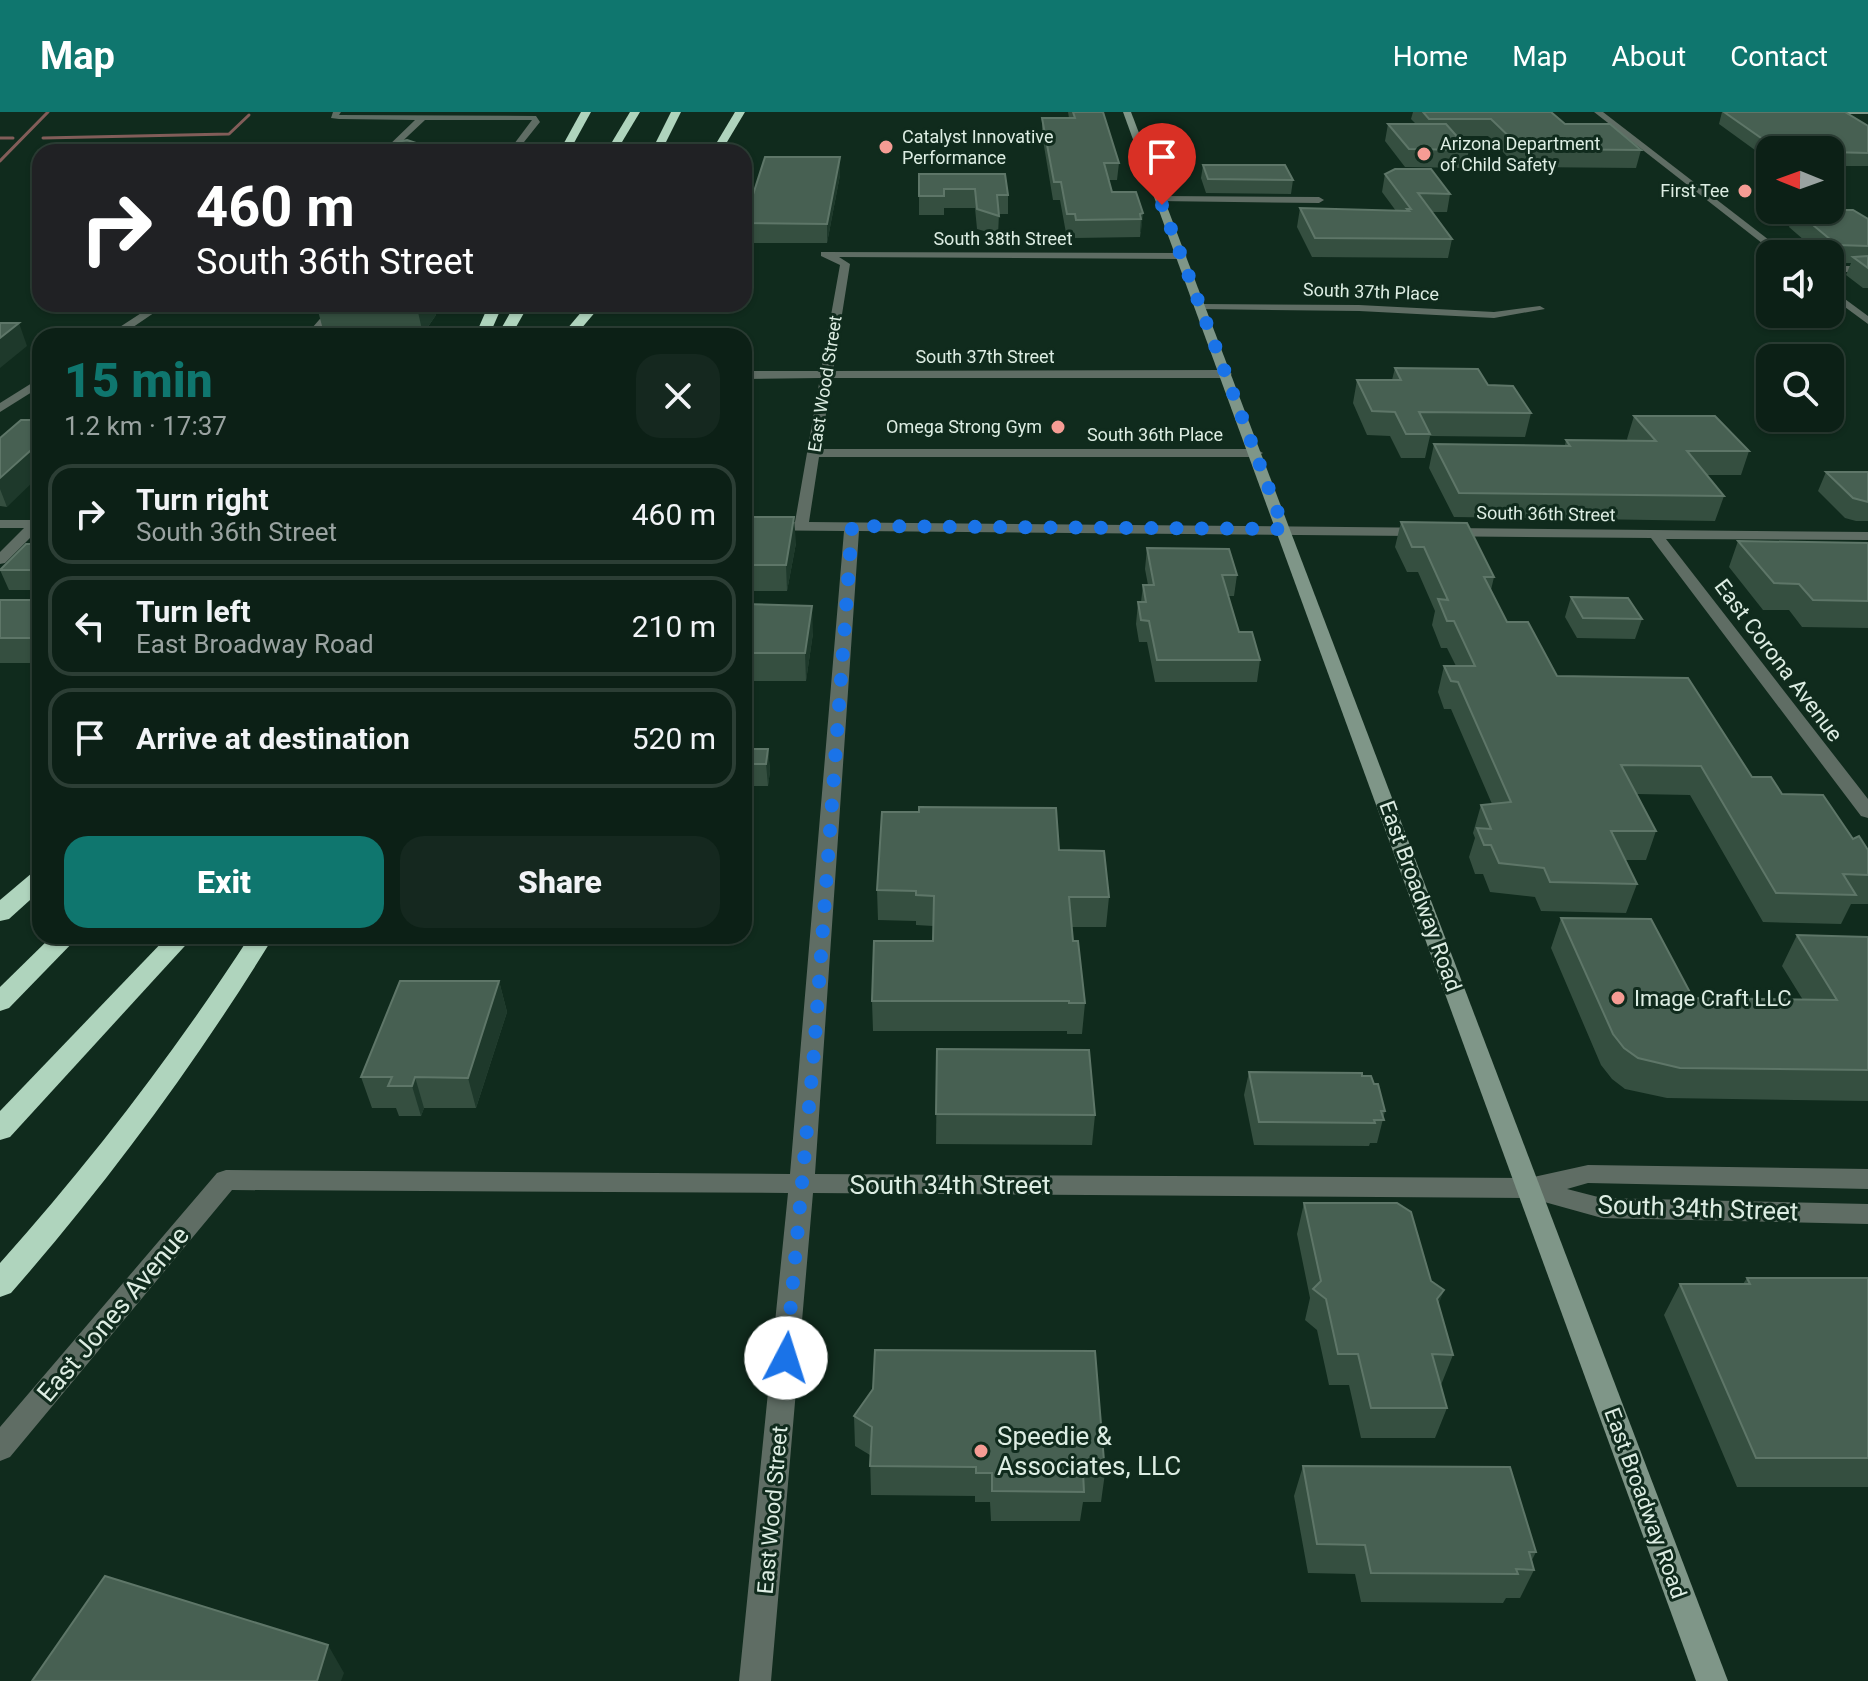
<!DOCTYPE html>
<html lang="en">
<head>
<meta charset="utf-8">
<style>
  body { margin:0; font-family:Roboto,sans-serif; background:#15281f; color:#f1f3f6; height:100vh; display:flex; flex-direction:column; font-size:30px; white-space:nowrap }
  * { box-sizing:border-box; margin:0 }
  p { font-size:26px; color:#9aa3a1 }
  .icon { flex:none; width:44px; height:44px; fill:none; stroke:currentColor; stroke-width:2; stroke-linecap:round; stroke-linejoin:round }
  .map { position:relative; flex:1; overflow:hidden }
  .details { position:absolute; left:32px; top:216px; width:720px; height:616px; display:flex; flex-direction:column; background:#0c2016; border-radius:24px; box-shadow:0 2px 6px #0004,0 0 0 2px #2c3e35 }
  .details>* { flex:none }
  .guide { position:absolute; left:32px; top:32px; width:720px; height:168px; border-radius:24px; box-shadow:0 2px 6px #0004,0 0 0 2px #2c3e35; background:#202124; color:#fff; overflow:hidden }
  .needle { width:52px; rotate:271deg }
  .buttons { position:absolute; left:1756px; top:24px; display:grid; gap:16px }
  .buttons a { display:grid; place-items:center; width:88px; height:88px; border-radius:16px; background:#0c2016; box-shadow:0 2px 6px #0004,0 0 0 2px #2c3e35; font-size:40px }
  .pin { position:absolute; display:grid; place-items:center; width:68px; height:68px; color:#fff; margin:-82px -34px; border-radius:50% 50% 50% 0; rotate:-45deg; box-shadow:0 0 8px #0007 }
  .pin .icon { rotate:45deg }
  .me { position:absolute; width:88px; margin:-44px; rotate:5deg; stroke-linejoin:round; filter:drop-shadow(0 0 6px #0008) }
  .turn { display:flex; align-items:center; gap:28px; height:168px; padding:0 32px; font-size:36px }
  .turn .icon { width:104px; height:104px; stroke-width:2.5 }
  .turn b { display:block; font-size:56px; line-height:68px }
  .round { display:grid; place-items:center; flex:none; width:84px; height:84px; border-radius:24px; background:#15281f }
  .headline { display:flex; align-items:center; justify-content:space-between; height:136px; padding:0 32px }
  h1 { font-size:48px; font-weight:800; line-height:60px; color:#0f766e }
  .action { display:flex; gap:16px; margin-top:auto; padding:16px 32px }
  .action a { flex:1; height:92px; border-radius:24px; background:#0f766e; color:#fff; font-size:32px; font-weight:800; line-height:92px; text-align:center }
  .action a+a { background:#15281f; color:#f1f3f6 }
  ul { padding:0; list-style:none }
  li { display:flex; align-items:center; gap:24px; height:100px; margin:0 16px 12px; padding:0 16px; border:4px solid #2c3e35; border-radius:24px }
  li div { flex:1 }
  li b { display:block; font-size:30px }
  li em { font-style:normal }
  header { display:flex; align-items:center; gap:48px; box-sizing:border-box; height:112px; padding:0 40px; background:#0f766e; color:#fff }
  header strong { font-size:38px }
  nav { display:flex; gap:44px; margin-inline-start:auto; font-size:28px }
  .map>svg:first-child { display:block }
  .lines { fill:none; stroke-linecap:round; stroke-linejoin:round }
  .stream { stroke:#825d59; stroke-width:3 }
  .street { fill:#5f6d64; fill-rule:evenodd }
  .secondary { fill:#7f9688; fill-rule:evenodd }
  .highway { fill:#afd4bd; fill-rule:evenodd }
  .wall { fill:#354f40 }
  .shaded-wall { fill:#1e392b }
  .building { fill:#476052; stroke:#5e7668; stroke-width:2 }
  .route { stroke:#1a73e8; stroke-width:14; stroke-dasharray:0 25.2 }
  .poi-dot { fill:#f59c94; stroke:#102b1d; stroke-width:3 }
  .labels { text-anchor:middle; stroke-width:6; stroke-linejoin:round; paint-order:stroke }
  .far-poi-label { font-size:18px; fill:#ddede3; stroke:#102b1d; text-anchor:start }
  .far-street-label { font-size:18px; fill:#ddede3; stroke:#102b1d }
  .street-label { font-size:22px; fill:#ddede3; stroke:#102b1d }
  .poi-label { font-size:22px; fill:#ddede3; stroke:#102b1d; text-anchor:start }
  .near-street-label { font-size:26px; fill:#ddede3; stroke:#102b1d }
  .near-poi-label { font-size:26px; fill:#ddede3; stroke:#102b1d; text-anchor:start }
</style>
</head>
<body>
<header>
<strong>Map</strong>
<nav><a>Home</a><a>Map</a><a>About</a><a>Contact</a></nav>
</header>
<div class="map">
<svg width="1868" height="1569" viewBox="0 0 1868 1569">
  <rect width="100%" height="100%" fill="#102b1d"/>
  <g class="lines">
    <g class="stream">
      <path d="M0 26H13"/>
      <path d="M43 26 229 22 249 3"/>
      <path d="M0 49 48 0"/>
    </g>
    <g class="street">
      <path d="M333 0H341L339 3 536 4 540 10 516 40H508L532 8H425L391 40H382L415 8 339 7 331 6Z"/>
      <path d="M1594 0H1603L1787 142H1776Z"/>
      <path d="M1160 84 1319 85 1324 88 1319 91 1157 89Z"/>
      <path d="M821 140 1182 141 1187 144 1182 147 839 145 850 152 833 259 1226 258 1232 262 1226 266H832L820 337H1256L1263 341 1256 345H819L809 410 1868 420V428L1666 427 1868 687V706L1861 704 1651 426 859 419 815 1062 1529 1066 1588 1053 1868 1057V1077L1588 1071 1567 1077 1602 1086 1868 1092V1112L1602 1106 1530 1086 813 1081 771 1569H739L788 1081 232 1078 10 1345 0 1349V1315L217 1061 226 1058 790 1062 844 419 744 418V410H795L820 266 744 267V259H821L840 153 821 144Z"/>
      <rect x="1830" y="154" width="38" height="6"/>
      <path d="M1830 176 1868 204V212L1830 184Z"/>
      <path d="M155 192H167L120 224H106Z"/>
      <path d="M333 192H344L315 224H305Z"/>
      <path d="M1201 192 1359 193 1494 200 1540 194 1545 197 1494 206 1359 199 1197 197V193Z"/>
      <path d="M40 266V275L0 300V291Z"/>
      <path d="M0 408H40V416L5 451 0 452V440L24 416H0Z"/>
    </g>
    <g class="secondary">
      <path d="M1123 0H1131L1728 1569H1696Z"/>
      <path d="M1831 0H1868V2H1835Z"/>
    </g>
    <g class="highway">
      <path d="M581 0H591L569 40H559Z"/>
      <path d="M630 0H640L616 40H606Z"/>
      <path d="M671 0H681L661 40H651Z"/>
      <path d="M735 0H745L721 40H711Z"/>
      <path d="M489 192H503L489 224H475Z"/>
      <path d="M515 192H529L511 224H497Z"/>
      <path d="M588 192H602L575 224H561Z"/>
      <path d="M40 759V779L9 807 0 809V788L32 761Z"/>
      <path d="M52 824H79L9 896 0 899V875Z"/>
      <path d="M168 824H194L10 1025 0 1028V999Z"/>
      <path d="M250 824H274C196 951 109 1069 11 1181L0 1185V1151C92 1048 175 940 250 824Z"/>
    </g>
  </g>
  <g class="wall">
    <path d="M1068 0H1103L1119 51 1117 68H1108L1112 80 1143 101 1140 125 1075 126 1074 121H1066L1060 88H1053L1042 22V6H1069Z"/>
    <path d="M1413 0H1551L1565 12 1641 38 1636 56 1517 55 1488 24H1457L1469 38 1465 56 1405 55 1385 29 1388 12H1416L1411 7Z"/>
    <path d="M1722 0H1845L1868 14V54H1830V38H1770V49L1719 12Z"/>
    <path d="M1203 53 1293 68 1291 82 1206 81 1201 66Z"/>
    <path d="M919 62 1008 83V102H999L998 123 977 117 975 96H944V103H919Z"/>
    <path d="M1385 62 1450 82 1447 100H1432L1452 127 1448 146 1312 145 1297 115 1300 96 1396 99 1382 80Z"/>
    <path d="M840 63 827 131H744V108Z"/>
    <path d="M1794 98 1868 107V176H1863L1846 163 1851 151H1831L1830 142H1820L1789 115Z"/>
    <path d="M433 192 436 203 423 222 324 221 318 199Z"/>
    <path d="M1395 256 1488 273 1531 301 1525 325 1430 324 1425 346H1401L1390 324 1367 323 1353 291 1357 268H1392Z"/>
    <path d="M1634 304 1749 339 1741 363H1706L1724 384 1715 409 1454 405 1429 356 1434 332 1565 333 1566 328 1628 329 1627 327Z"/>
    <path d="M0 326 7 395 0 394Z"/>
    <path d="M1826 360H1868V409H1856L1845 406 1818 379Z"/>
    <path d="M744 405 796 431 787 479H744Z"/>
    <path d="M1401 410 1494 465 1491 478 1507 510 1557 564 1752 665 1853 727 1868 738V792H1851L1841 812 1763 810 1690 683 1636 682 1656 719 1646 748H1625L1637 772 1626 801 1541 799 1535 785 1490 780 1483 762H1475L1469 745 1475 726 1473 721 1481 693 1492 692 1451 597H1444L1438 580 1444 554H1456L1447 536H1441L1432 513 1435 499 1418 460H1407L1395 435Z"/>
    <path d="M1738 429 1868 431V516L1802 515 1789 498H1763L1729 455Z"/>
    <path d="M40 432V478H9L0 458Z"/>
    <path d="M1147 436 1237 463 1234 484H1228L1239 520 1260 548 1257 570H1155L1147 530H1139L1136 512 1138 490H1141L1143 473H1148L1145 457Z"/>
    <path d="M1571 485 1642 507 1635 527 1577 526 1565 505Z"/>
    <rect x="0" y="488" width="40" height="63"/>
    <path d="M744 492 813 521 806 569H744Z"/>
    <path d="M744 637H768L770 659 768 674H744Z"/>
    <path d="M1059 738 1109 785 1106 815H1072L1073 829 1085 891 1082 922H1067V919H873L872 889 933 829V814L916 813V809L878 808 877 778Z"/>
    <path d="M1561 806 1693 886 1803 888 1782 854 1797 823 1868 825V989L1667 986 1625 977 1612 967 1601 953 1551 836Z"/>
    <path d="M499 869 507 900 476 996H424L421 1004H399L396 996H372L361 965Z"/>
    <path d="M937 937 1095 1003 1092 1033 936 1032Z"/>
    <path d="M1249 960 1362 964 1374 972 1385 999 1377 1031H1370L1369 1034 1254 1033 1244 983Z"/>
    <path d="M1304 1091 1438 1194 1453 1243 1441 1273H1440L1447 1296 1435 1326H1361L1349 1273H1329L1317 1218 1305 1208 1310 1186 1297 1122Z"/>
    <path d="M1747 1166H1868V1375H1737L1664 1203 1680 1172H1743Z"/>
    <path d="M854 1304 1105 1361 1101 1390H1083L1080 1409H991L990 1390H975V1384L871 1383 870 1343 855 1334Z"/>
    <path d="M1303 1354 1536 1440 1532 1448 1534 1458 1520 1486H1506L1503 1491 1361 1490 1355 1462 1308 1461 1294 1384Z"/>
  </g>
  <g class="shaded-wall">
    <path d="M840 45V63L827 131V112Z"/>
    <path d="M1143 101 1141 120H1140L1141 107 1140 102Z"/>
    <path d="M422 192H433L436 203 423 222 418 200Z"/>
    <path d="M19 211 27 234 0 256V226Z"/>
    <path d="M40 330V363L7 395 0 377V366Z"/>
    <path d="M794 405 796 431 787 479 786 453Z"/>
    <path d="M812 494 813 521 806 569 805 541Z"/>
    <path d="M768 637 770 659 768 674 766 652Z"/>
    <path d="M499 869 507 900 476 996 468 966Z"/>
    <path d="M415 965 424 996 421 1004 412 974Z"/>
    <path d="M1444 1178 1433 1208 1437 1187Z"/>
    <path d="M328 1533 344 1561 341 1569H317Z"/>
  </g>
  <g class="building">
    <path d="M1073 0H1103L1119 51H1104L1112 80H1136L1143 101 1140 102 1141 107 1076 108 1075 102H1067L1061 70H1054L1042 6H1075Z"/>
    <path d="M1423 0H1551L1565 12H1610L1641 38 1522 37 1491 7H1429Z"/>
    <path d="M1724 0H1845L1868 14V41L1830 40V38H1799L1795 35H1774Z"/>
    <path d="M1388 12H1446L1469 38 1409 37Z"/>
    <path d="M407 28 425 34 420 40H388L397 30Z"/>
    <path d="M765 45H840L827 112 744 111Z"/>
    <path d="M1203 53H1285L1293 68 1208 67Z"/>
    <path d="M1395 57H1431L1450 82 1418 81 1452 127 1315 126 1300 96 1409 99 1407 97H1411L1385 62Z"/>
    <path d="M919 62H1005L1008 83H997L999 104 977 97 975 77H944V84H919Z"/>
    <path d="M1795 98H1853L1868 107V134L1837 133Z"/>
    <path d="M1868 144V156L1853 145Z"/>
    <path d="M325 192H424L418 200 318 199Z"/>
    <path d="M0 211H19L0 226Z"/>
    <path d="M1395 256 1478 257 1488 273 1513 274 1531 301 1419 300 1430 322H1406L1395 300 1372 299 1357 268H1401Z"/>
    <path d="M1634 304H1715L1749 339H1687L1724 384 1459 381 1434 332 1570 334 1566 328 1656 329Z"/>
    <path d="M21 308H40V330L0 366V326Z"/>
    <path d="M1826 360H1868V390L1853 386Z"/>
    <path d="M744 405H794L786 453H744Z"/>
    <path d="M1401 410 1467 411 1494 465H1484L1507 510H1528L1557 564 1688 566 1752 665H1771L1782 682 1823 683 1853 727 1859 724 1868 738V763L1843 762 1856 783 1776 781 1701 654 1621 653 1656 719H1611L1637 772 1550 770 1544 756 1499 751 1491 733H1484L1477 716 1491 717 1481 693 1511 690 1458 570 1451 569 1444 554H1475L1454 509H1447L1438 487 1448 488 1424 435H1412Z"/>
    <path d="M1738 429 1868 431V489L1813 488 1799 472 1774 471Z"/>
    <path d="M26 432H40V458H0Z"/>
    <path d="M1147 436 1229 437 1237 463H1222L1239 520H1252L1260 548H1157L1149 509 1141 508 1138 490H1146L1143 473H1154Z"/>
    <path d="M1571 485 1628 486 1642 507 1583 506Z"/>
    <rect x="0" y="488" width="40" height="38"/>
    <path d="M744 492 812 494 805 541H744Z"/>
    <path d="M744 637H768L766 652H744Z"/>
    <path d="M919 695 1056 696 1059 738 1104 739 1109 785H1069L1073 829H1078L1085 891H1069V889H872L874 829H933L934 784 916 783V779L877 778 882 700H919Z"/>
    <path d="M1561 806 1651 807 1693 886 1837 888 1797 823 1868 825V958L1680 956 1638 946 1624 936 1613 922Z"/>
    <path d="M400 869H499L468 966 415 965 412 974H388L392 965H361Z"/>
    <path d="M937 937 1089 938 1095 1003 936 1002Z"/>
    <path d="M1249 960 1362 961V964H1371L1374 972H1378L1385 999H1381L1384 1008H1374L1375 1011 1259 1010Z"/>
    <path d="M1304 1091H1397L1411 1100 1431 1169 1444 1178 1437 1187 1453 1243 1432 1242 1447 1296H1371L1358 1242H1338L1326 1187 1313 1177 1321 1169Z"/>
    <path d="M1747 1166H1868V1346H1756L1680 1172H1750Z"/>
    <path d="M875 1238 1095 1239 1105 1361 1083 1360 1084 1380 992 1379V1361H976V1355L870 1354 872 1315 854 1304 873 1277Z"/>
    <path d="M1303 1354 1510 1355 1536 1440H1529L1534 1458 1516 1457 1518 1462 1371 1461 1365 1433 1317 1432Z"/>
    <path d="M105 1464 328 1533 317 1569H32Z"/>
  </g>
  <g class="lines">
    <path class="route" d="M786 1246 814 940 852 414 1284 417 1162 93"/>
  </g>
  <g class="poi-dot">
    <circle cx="886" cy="35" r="8"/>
    <circle cx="1424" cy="42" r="8"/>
    <circle cx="1745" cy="79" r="8"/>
    <circle cx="1058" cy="315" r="8"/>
    <circle cx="1618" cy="886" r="8"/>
    <circle cx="981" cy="1339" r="8"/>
  </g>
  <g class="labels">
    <g class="far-poi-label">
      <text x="902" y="31">Catalyst Innovative<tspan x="902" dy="21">Performance</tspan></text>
      <text x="1440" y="38">Arizona Department<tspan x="1440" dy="21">of Child Safety</tspan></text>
      <text x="1729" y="85" text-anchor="end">First Tee</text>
      <text x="1042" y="321" text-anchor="end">Omega Strong Gym</text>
    </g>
    <g class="far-street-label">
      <text x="1003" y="133">South 38th Street</text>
      <text transform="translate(1371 180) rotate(2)" y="6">South 37th Place</text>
      <text x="985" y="251">South 37th Street</text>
      <text transform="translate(825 272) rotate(-81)" y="6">East Wood Street</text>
      <text x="1155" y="329">South 36th Place</text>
      <text transform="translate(1546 402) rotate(1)" y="6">South 36th Street</text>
    </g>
    <g class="street-label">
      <text transform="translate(1779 548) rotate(53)" y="8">East Corona Avenue</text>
      <text transform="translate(1421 784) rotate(70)" y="8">East Broadway Road</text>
      <text transform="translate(1646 1391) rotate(70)" y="8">East Broadway Road</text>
      <text transform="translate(772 1398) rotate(-85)" y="8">East Wood Street</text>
    </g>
    <g class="poi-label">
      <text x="1634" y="894">Image Craft LLC</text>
    </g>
    <g class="near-street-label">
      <text x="950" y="1082">South 34th Street</text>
      <text transform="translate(1698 1096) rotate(2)" y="9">South 34th Street</text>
      <text transform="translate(113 1202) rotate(-50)" y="9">East Jones Avenue</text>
    </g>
    <g class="near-poi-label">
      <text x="997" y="1333">Speedie &amp;<tspan x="997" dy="30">Associates, LLC</tspan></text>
    </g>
  </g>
</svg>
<div class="buttons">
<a><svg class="needle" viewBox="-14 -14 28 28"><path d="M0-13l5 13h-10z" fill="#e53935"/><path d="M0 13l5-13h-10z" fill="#9aa3a1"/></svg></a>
<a><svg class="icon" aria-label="sound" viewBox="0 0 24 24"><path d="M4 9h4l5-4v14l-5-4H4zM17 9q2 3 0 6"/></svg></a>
<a><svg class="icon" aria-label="search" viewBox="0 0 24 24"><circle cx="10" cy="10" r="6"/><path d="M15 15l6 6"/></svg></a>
</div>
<div class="pin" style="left:1162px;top:93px;background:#d93025"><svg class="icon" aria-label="arrive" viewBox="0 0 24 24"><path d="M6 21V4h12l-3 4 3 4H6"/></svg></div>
<svg class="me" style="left:786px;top:1246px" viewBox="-20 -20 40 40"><circle r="19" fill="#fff"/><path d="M0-13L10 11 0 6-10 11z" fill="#1a73e8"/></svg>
<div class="guide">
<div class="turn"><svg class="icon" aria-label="right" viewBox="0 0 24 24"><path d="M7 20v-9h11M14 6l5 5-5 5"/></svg><div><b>460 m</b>South 36th Street</div></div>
</div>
<section class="details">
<div class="headline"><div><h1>15 min</h1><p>1.2 km · 17:37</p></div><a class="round"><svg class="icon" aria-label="close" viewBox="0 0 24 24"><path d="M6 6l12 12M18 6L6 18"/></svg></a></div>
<ul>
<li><svg class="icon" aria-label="right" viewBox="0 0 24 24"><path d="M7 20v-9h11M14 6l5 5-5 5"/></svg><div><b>Turn right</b><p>South 36th Street</p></div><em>460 m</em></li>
<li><svg class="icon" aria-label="left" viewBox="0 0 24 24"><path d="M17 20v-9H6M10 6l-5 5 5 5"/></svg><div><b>Turn left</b><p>East Broadway Road</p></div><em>210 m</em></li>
<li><svg class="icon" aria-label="arrive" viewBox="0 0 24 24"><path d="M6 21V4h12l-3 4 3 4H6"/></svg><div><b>Arrive at destination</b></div><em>520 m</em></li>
</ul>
<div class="action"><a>Exit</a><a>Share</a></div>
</section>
</div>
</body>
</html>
